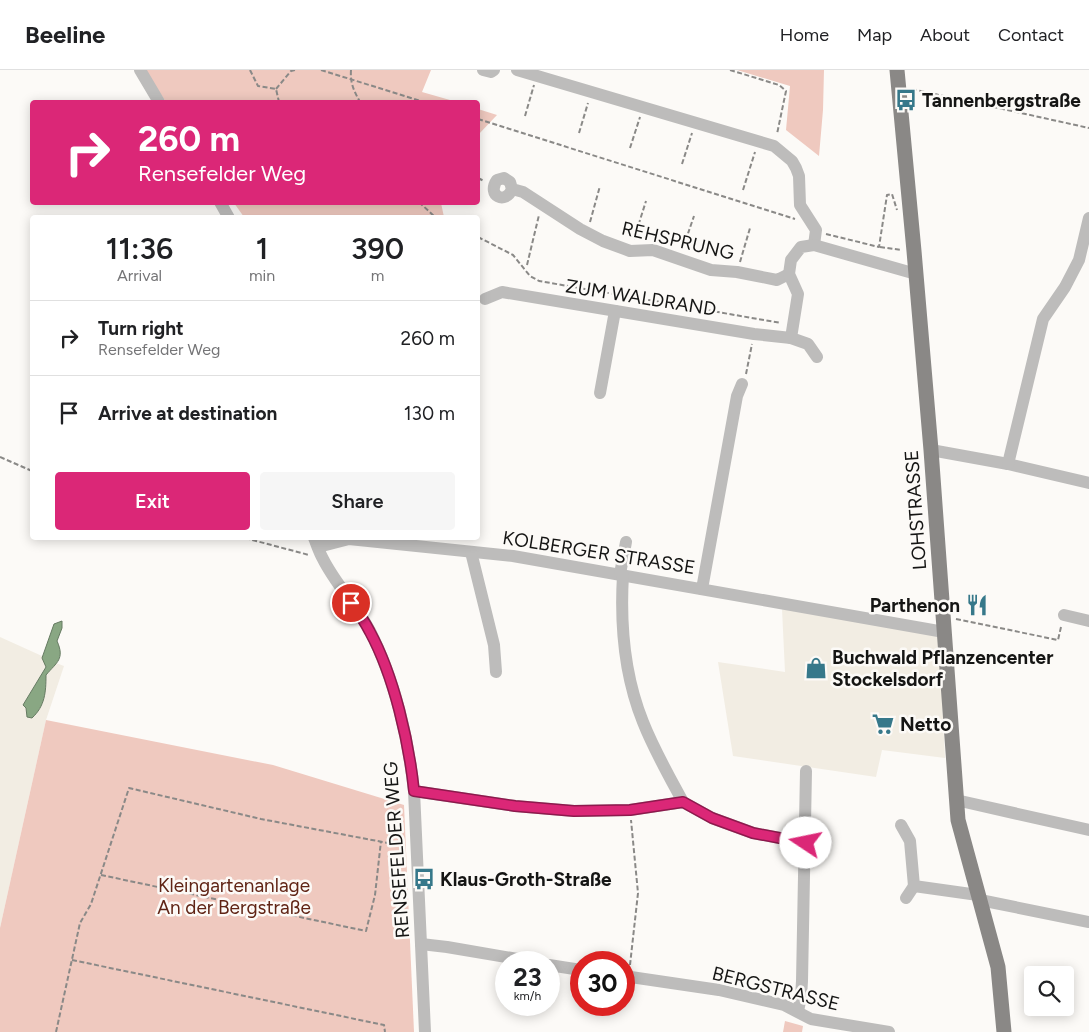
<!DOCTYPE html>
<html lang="en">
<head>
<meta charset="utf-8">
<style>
  body { margin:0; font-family:Figtree,sans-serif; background:#f6f6f6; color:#202124; height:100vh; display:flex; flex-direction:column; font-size:19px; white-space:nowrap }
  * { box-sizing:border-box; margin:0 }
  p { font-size:16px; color:#757577 }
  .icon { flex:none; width:28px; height:28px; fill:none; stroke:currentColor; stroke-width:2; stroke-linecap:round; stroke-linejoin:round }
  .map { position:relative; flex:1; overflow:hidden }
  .panel { position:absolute; left:30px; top:145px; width:450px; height:325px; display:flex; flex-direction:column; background:#fff; border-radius:5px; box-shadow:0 2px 12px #0003 }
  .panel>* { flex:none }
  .guide { position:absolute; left:30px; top:30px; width:450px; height:105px; border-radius:5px; box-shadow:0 2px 12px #0003; background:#db2777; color:#fff; overflow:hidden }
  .fabs { position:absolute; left:1024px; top:896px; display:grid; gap:10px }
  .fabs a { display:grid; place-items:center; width:50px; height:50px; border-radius:5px; background:#fff; box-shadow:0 2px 12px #0003; font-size:25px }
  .speed { position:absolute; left:495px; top:881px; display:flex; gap:10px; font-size:25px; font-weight:700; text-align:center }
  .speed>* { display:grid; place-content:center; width:65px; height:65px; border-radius:50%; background:#fff; box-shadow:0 2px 12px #0003; line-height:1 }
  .speed small { font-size:12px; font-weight:400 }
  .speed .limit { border:8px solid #d22; background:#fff; color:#111 }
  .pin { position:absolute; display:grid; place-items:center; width:42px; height:42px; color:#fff; margin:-21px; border:2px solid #fff; border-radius:50%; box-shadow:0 1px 5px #0007 }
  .me { position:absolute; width:55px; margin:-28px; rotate:281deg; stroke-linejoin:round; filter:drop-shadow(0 0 4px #0008) }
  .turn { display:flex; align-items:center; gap:18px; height:105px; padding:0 25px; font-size:22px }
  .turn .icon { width:65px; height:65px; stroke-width:2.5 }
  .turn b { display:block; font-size:35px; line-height:42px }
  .eta { display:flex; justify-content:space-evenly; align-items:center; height:85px; text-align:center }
  .eta b { font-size:30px; font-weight:600; line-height:35px }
  .button { display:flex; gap:10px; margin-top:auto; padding:10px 25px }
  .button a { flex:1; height:58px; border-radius:5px; background:#db2777; color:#fff; font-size:20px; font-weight:600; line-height:58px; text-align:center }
  .button a+a { background:#f6f6f6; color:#202124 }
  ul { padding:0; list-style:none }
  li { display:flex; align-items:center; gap:15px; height:75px; padding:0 25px; border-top:1px solid #e0e0e0 }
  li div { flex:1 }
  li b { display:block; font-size:19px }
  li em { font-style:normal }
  header { display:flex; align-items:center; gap:30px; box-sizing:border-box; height:70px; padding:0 25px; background:#fff; border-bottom:1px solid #e0e0e0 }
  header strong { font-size:24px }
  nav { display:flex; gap:28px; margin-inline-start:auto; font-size:18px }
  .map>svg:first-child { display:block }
  .built { fill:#f2ede3 }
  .green { fill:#efc9bf }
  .water { fill:#89a783; stroke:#667b62 }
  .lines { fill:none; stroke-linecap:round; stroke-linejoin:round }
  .path { stroke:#8a8987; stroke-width:2; stroke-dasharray:5 2.5; stroke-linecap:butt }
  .minor { stroke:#bdbcbb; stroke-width:12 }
  .major { stroke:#8a8886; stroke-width:15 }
  .route-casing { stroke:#8e194d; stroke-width:12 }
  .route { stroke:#db2777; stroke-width:9 }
  .labels { text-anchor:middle; stroke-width:5; stroke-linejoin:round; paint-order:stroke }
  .poi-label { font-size:19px; font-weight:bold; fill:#151514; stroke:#fcfaf7; text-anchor:start }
  .street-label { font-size:19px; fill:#151514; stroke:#fcfaf7 }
  .park-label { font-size:19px; fill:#602415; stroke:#fcfaf7 }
</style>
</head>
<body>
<header>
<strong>Beeline</strong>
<nav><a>Home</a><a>Map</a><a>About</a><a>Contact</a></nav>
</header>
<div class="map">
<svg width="1089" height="962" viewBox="0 0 1089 962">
  <rect width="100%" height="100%" fill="#fcfaf7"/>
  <g class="built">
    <path d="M782 539 939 566 945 688 882 680 876 707 733 686 718 592 785 602Z"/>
    <path d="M0 567 42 586 46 596 23 635 46 619V605L56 593 64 596 46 650 0 858Z"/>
  </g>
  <g class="green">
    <path d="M144 0H431L422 22 457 32H166Z"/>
    <path d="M737 0H824L823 40 819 86 786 60 790 16Z"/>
    <path d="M478 39 497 45 478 65Z"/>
    <path d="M234 133H441L444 147H244Z"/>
    <path d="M46 650 273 695 404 735 414 962H0V858Z"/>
    <path d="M785 951 803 956 802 962H783Z"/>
  </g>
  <path class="water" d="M62 551V558L57 571C65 589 57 592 46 605 46 622 45 636 32 648L27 647 26 638 23 635 46 597 42 588 54 554Z"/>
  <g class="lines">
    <g class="path">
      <path d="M250 0 258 16 276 19 279 32"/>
      <path d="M321 0 424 32"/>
      <path d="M351 0C350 13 354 21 360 32"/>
      <path d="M730 0 779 15 786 21 777 64"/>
      <path d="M276 19 291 1 295 0"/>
      <path d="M912 19 1089 58"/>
      <path d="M525 46 534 15"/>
      <path d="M478 49 795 149"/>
      <path d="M579 63 588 33"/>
      <path d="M630 78 640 47"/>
      <path d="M682 94 692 63"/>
      <path d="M478 108 484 111"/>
      <path d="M743 120 755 82"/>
      <path d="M419 132 436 148"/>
      <path d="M590 152 600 116"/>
      <path d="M826 164 879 177 887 125 892 124 897 140"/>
      <path d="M478 167 513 185 530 206 539 211 781 253"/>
      <path d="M634 169 646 131"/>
      <path d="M880 177 902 180"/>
      <path d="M683 178 694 146"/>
      <path d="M740 192 750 158"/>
      <path d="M527 195 539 145"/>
      <path d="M746 304 752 274"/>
      <path d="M0 387 32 401"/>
      <path d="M245 468 309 485"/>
      <path d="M956 549 1058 570 1061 557"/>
      <path d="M101 805 366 861 375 825 381 771"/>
      <path d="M72 890 384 955 385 962"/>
      <path d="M630 895 638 823 631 750"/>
      <path d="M56 962 80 853 91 834 129 718 261 749 404 776"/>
    </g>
    <g class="minor">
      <path d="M140 0 159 32"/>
      <path d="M483 0 491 2 494 0"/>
      <path d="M517 0 774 76 792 91 796 98 799 106 800 135 816 160 814 175"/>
      <path d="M512 119C506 135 486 126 497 110L504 108 510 112 512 119 523 122 580 159 603 171 630 181 653 180 711 200 737 202 777 210 789 204"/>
      <path d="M220 132 229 148"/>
      <path d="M485 229 502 222 754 264 791 268"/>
      <path d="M817 287 808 274 791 268 798 224 789 204 791 190 801 177 814 175 916 204"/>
      <path d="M600 323 615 241"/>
      <path d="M931 380 1008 394 1089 413"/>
      <path d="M1008 394 1043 249 1065 217 1079 190 1089 148"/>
      <path d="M314 468C317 475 319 482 323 489 336 515 358 537 371 563 395 611 408 668 414 721L425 962"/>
      <path d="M318 477 349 469 513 486 944 562"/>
      <path d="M471 482 494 575 496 602"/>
      <path d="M620 504 626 472"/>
      <path d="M623 505C620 555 624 605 643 652 654 680 669 706 683 732"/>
      <path d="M702 519 737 326 742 314"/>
      <path d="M1064 545 1089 551"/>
      <path d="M414 721 515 736 574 741 630 740 683 732 712 748 753 763 806 773"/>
      <path d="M956 730 1089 760"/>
      <path d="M901 755 910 771 914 816 978 825"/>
      <path d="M906 828 914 816"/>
      <path d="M980 830 1089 852"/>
      <path d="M421 874 447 877 535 892"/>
      <path d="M549 895 581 900"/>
      <path d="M624 906 719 920 784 935 811 949 889 962"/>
      <path d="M798 941 801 927 802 911 806 701"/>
    </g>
    <path class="major" d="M897 0 914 181 931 380 958 750 998 897 1004 962"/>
  </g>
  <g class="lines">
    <g class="route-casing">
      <path id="route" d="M351 533C358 542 365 552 370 562 394 606 409 672 414 721L515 736 574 741 630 740 683 732 712 748 753 763 806 773"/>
    </g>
    <use href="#route" class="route"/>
  </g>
  <defs>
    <g id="bus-bare" transform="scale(1.725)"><path d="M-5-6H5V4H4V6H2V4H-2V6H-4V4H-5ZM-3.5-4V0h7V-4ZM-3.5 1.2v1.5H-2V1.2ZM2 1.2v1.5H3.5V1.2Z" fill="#36788a" stroke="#fcfaf7" stroke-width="2.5" paint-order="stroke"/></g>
    <g id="restaurant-bare" transform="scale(1.725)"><path d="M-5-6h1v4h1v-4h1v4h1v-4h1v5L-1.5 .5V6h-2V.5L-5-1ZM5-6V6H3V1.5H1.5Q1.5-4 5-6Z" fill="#36788a" stroke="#fcfaf7" stroke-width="2.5" paint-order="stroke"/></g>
    <g id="shop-bare" transform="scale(1.725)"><path d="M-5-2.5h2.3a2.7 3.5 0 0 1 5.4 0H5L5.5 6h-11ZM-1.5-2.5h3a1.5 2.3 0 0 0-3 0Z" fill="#36788a" stroke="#fcfaf7" stroke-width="2.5" paint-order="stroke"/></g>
    <g id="supermarket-bare" transform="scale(1.725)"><path d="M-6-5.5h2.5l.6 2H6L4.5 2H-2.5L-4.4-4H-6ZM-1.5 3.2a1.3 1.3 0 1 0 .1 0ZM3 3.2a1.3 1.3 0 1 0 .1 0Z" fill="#36788a" stroke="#fcfaf7" stroke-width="2.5" paint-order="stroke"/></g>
  </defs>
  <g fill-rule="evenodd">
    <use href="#bus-bare" x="906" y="30"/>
    <use href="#restaurant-bare" x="977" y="535"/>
    <use href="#shop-bare" x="816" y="598"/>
    <use href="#supermarket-bare" x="883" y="654"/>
    <use href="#bus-bare" x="424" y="809"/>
  </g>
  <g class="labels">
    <g class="poi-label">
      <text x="922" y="37">Tannenbergstraße</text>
      <text x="960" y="542" text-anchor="end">Parthenon</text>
      <text x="832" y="594">Buchwald Pflanzencenter<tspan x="832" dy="22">Stockelsdorf</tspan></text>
      <text x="900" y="661">Netto</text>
      <text x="440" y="816">Klaus-Groth-Straße</text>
    </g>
    <g class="street-label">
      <text transform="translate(678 170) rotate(13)" y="7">REHSPRUNG</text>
      <text transform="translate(641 227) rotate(9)" y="7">ZUM WALDRAND</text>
      <text transform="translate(915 440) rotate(-94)" y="7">LOHSTRASSE</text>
      <text transform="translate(599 482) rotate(9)" y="7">KOLBERGER STRASSE</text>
      <text transform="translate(396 780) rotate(-94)" y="7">RENSEFELDER WEG</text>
      <text transform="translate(776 918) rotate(14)" y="7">BERGSTRASSE</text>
    </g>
    <g class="park-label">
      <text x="234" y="822">Kleingartenanlage<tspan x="234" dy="22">An der Bergstraße</tspan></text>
    </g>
  </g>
</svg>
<div class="fabs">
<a><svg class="icon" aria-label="search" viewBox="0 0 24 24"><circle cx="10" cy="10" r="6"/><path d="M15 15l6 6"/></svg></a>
</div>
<div class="speed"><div>23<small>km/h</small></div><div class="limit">30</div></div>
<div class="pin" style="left:351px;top:533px;background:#d93025"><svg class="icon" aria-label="arrive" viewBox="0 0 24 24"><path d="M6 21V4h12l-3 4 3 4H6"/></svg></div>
<svg class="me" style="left:806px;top:773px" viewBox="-20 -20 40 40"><circle r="19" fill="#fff"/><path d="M0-13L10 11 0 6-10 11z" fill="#db2777"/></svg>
<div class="guide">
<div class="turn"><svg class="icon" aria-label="right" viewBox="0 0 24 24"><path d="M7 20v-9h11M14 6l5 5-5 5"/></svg><div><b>260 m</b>Rensefelder Weg</div></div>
</div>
<section class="panel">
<div class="eta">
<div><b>11:36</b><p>Arrival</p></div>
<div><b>1</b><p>min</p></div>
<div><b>390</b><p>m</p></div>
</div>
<ul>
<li><svg class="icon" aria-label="right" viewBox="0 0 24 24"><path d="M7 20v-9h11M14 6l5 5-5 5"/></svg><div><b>Turn right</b><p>Rensefelder Weg</p></div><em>260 m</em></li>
<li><svg class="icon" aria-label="arrive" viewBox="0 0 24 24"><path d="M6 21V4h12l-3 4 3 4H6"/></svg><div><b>Arrive at destination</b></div><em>130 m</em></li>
</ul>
<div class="button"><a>Exit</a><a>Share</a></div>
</section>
</div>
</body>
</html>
